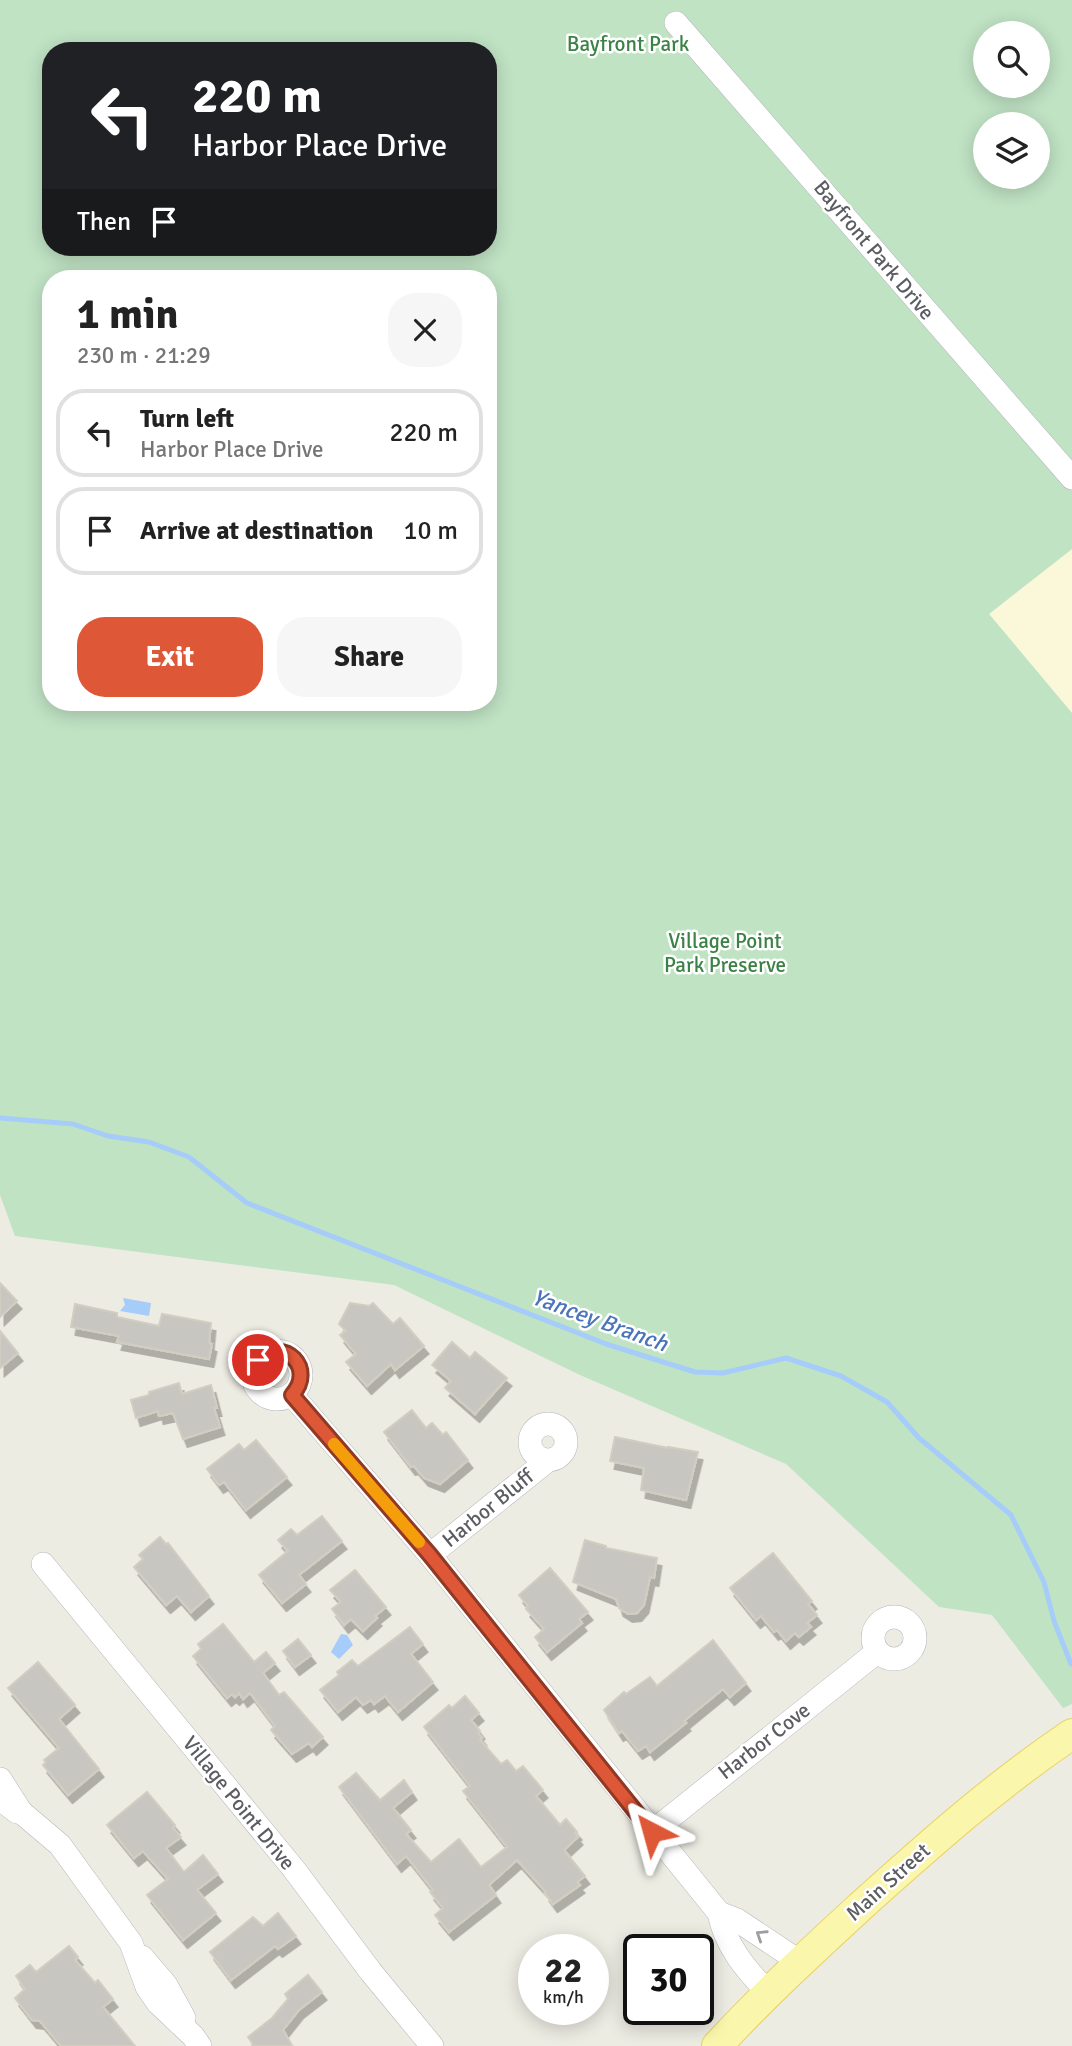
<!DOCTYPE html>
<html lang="en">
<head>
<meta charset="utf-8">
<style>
  body { margin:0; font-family:Signika,sans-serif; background:#f6f6f6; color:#222; height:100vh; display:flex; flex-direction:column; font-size:26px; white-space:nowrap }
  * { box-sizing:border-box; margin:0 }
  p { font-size:23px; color:#767676 }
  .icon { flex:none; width:38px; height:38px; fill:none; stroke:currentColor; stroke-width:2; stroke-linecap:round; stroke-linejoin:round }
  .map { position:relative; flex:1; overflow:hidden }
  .panel { position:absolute; left:42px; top:270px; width:455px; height:441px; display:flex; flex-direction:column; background:#fff; border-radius:28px; box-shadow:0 4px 18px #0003 }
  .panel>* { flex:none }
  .guide { position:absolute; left:42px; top:42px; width:455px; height:214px; border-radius:28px; box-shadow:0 4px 18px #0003; background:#202124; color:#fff; overflow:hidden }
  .buttons { position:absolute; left:973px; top:21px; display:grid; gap:14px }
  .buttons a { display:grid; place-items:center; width:77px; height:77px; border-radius:50%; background:#fff; box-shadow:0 4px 18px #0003; font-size:35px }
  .speed { position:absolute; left:518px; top:1934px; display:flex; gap:14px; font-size:35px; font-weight:700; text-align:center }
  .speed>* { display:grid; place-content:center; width:91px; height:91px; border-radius:50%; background:#fff; box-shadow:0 4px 18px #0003; line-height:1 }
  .speed small { font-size:18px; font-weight:400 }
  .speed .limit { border:4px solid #111; border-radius:10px; background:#fff; color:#111 }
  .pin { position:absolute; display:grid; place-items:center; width:60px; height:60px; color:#fff; margin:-30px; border:4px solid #fff; border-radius:50%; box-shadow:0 2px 7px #0007 }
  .me { position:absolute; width:77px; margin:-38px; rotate:321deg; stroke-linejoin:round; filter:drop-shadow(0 0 5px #0008) }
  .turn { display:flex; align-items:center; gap:24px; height:147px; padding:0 35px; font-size:32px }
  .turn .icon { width:91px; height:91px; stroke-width:2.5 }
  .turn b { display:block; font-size:49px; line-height:60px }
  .then { display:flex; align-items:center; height:66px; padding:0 35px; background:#0003; gap:14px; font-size:26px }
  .round { display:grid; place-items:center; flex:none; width:74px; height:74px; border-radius:28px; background:#f6f6f6 }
  .headline { display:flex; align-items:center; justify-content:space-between; height:119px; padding:0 35px }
  h1 { font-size:42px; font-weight:700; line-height:52px }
  .button { display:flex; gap:14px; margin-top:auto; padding:14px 35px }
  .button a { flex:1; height:80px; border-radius:28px; background:#de5737; color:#fff; font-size:28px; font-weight:700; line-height:80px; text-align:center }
  .button a+a { background:#f6f6f6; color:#222 }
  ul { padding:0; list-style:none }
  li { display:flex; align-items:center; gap:21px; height:88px; margin:0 14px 10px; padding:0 21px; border:4px solid #e0e0e0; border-radius:28px }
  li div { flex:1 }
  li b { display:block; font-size:26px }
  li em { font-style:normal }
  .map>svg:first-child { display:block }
  .commercial { fill:#fbf7d9 }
  .green { fill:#c0e3c4; fill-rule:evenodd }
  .water { fill:#a6ccf9 }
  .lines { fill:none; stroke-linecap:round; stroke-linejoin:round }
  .stream { stroke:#a6ccf9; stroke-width:5 }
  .building { fill:#c8c6c0; stroke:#d1cec1; stroke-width:2; filter:url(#shadow) }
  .minor-casing { stroke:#b5b7bc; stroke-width:24 }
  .major-casing { stroke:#e8d160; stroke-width:32 }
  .minor { stroke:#fff; stroke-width:23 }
  .major { stroke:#faf6ab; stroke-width:30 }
  .oneway { stroke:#9d9ea1 }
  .route-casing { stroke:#903924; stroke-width:18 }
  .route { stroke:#de5737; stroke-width:12 }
  .slow { stroke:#f59e0b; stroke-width:12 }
  .labels { text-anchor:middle; stroke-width:5; stroke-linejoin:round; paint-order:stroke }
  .park-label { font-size:21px; fill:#3a8245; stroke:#fff }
  .street-label { font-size:21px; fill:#5b5d62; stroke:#fff }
  .water-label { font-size:23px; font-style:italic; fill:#4a75bb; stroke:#fff }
</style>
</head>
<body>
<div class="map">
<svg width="1072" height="2046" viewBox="0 0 1072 2046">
  <defs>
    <filter id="shadow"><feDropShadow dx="4.5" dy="8" stdDeviation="0" flood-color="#0004"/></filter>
  </defs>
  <rect width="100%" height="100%" fill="#edece3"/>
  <path class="commercial" d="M1072 549V713L989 614Z"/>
  <path class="green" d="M0 0H1072V549L989 614 1072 713V1704L1063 1708 992 1615 939 1607 786 1464 580 1375 394 1285 15 1236 0 1195ZM985 33H1038V86H985ZM51 51H488V247H51ZM985 124H1038V177H985ZM51 278H488V702H51Z"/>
  <g class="water">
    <path d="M123 1298 151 1303 149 1316 120 1311 125 1305Z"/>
    <path d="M341 1634 347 1635 353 1645 339 1659 331 1652Z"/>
  </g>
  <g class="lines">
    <path class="stream" d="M0 1118 73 1124 108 1136 149 1142 189 1157 247 1203 606 1344 695 1372 723 1373 786 1358 841 1376 887 1402 919 1438 1011 1515 1044 1582 1054 1621 1071 1664"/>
  </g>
  <g class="building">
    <path d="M0 1283 17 1301 0 1317Z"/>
    <path d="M350 1303 369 1306 373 1303 393 1324 400 1318 424 1346 395 1370 391 1364 367 1386 346 1362 356 1354 340 1335 346 1331 339 1324Z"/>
    <path d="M75 1304 117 1313V1317L159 1326 162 1314 211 1323 209 1343 212 1344 209 1359 117 1342 119 1336 71 1327Z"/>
    <path d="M0 1331 18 1353 0 1368Z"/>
    <path d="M452 1342 470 1358 475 1352 507 1378 475 1414 445 1388 451 1381 432 1365Z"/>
    <path d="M179 1383 182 1394 211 1385 217 1408H214L220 1427 183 1439 173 1413 159 1416 158 1411 136 1418 131 1400 149 1395V1392Z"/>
    <path d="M412 1410 426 1428 432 1423 443 1435 446 1432 468 1460 440 1484 424 1478 414 1466 411 1467 384 1432Z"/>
    <path d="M615 1437 668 1448V1447L698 1452 686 1500 641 1490 644 1468 610 1461Z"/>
    <path d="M256 1440 287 1477 246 1510 224 1482 219 1485 207 1469 239 1444 244 1450Z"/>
    <path d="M322 1516 342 1541 299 1575 306 1584 282 1603 259 1575 288 1551 278 1540 291 1529 297 1535Z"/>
    <path d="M160 1537 166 1544 168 1543 209 1596 191 1612 177 1596 166 1605 134 1567 143 1559 139 1555Z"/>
    <path d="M585 1540 606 1546V1548L657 1558 654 1578 650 1577 644 1605 637 1613 628 1614 619 1608 616 1599 573 1582Z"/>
    <path d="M773 1553 812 1601 808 1604 817 1615 807 1623 811 1627 799 1637 795 1633 786 1641 777 1630 774 1632 761 1616 756 1620 730 1588Z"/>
    <path d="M550 1568 588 1612 579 1619 582 1623 547 1652 535 1637 544 1629 526 1609 528 1606 519 1595Z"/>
    <path d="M355 1570 386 1607 375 1616 377 1618 363 1631 351 1619 344 1625 332 1609 341 1602 330 1590Z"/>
    <path d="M223 1624 254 1662 266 1652 275 1663 263 1673 279 1695 284 1692 323 1737 312 1747 309 1743 292 1754 271 1730 275 1726 250 1693 243 1699 239 1693 235 1697 232 1694 227 1698 193 1656 201 1649 198 1644Z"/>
    <path d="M410 1627 423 1644 411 1654 433 1682 398 1712 385 1696 374 1704 371 1700 363 1705 356 1697 338 1712 320 1690 339 1675 337 1672 352 1660 358 1666Z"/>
    <path d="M298 1639 311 1655 295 1667 283 1651Z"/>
    <path d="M713 1640 746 1683 730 1697 723 1689 684 1721 686 1723 650 1752 646 1746 638 1751 622 1731 619 1733 604 1710 624 1692 626 1694 650 1677 657 1686Z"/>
    <path d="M38 1662 75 1705 59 1719 99 1769 68 1795 43 1765 46 1762 44 1760 59 1748 8 1688Z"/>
    <path d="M465 1696 479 1713 471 1720 480 1731 478 1733 482 1738 480 1740 501 1764 507 1760 516 1771 523 1766 543 1790 536 1796 560 1825 566 1819 577 1832 575 1833 578 1837 564 1850 585 1876 577 1882 580 1885 553 1904 545 1893 546 1892 517 1860 489 1885 496 1895 449 1932 435 1915 443 1908 430 1892 433 1890 406 1856 397 1864 339 1787 356 1773 380 1800 404 1780 412 1792 393 1808 411 1830 406 1834 431 1862 459 1839 481 1867 507 1847 463 1791 470 1786 424 1727 449 1705 452 1708Z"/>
    <path d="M147 1792 175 1825 173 1828 181 1837 166 1848 184 1872 203 1855 218 1874 197 1890 216 1913 183 1940 147 1895 168 1879 143 1851 134 1858 107 1825Z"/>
    <path d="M278 1913 296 1936 278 1949 275 1946 231 1980 210 1952 253 1917 263 1926Z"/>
    <path d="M69 1946 78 1957 75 1960 95 1983 98 1980 113 1999 103 2007 135 2046H61L40 2021 32 2020 15 1998 25 1989 16 1976 30 1965 36 1972Z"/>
    <path d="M308 1975 322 1992 299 2010 283 2030 292 2046H254L248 2037 272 2018 288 1999 285 1994Z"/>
  </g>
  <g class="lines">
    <g class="minor-casing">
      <g id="minor">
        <path d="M676 23 1072 478"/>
        <circle cx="277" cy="1375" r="24"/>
        <path d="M292 1395 430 1555 719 1913C725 1945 746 1970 768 1992"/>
        <circle cx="548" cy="1442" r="18"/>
        <path d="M430 1555 547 1461"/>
        <path d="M43 1564 293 1868 371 1972 432 2046"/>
        <circle cx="894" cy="1638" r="21"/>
        <path d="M0 1779 21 1812H17L0 1799"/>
        <path d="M21 1812 60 1845 131 1943 147 1987 158 2003 193 2036 200 2046"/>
        <path d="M652 1832 877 1652"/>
        <path d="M719 1913 737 1920 800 1962"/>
        <path d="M142 1957 166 1985 184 2018"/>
      </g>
    </g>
    <g class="major-casing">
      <path id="major" d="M717 2046C763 1996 812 1951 862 1905 931 1843 995 1786 1072 1734"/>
    </g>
    <use href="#minor" class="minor"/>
    <use href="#major" class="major"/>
  </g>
  <defs><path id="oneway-chevron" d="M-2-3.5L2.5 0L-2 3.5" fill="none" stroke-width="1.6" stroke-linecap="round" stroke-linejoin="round" transform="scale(1.75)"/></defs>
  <use class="oneway" href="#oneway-chevron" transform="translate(761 1935) rotate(-147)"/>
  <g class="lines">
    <g class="route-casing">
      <path id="route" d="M258 1360C285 1336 316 1369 292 1395L430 1555 652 1832"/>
    </g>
    <use href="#route" class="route"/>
    <path class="slow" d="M334 1444 419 1542"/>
  </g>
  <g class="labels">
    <g class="park-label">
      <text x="628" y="51">Bayfront Park</text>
      <text x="725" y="948">Village Point<tspan x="725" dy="24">Park Preserve</tspan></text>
    </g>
    <g class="street-label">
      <text transform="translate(874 250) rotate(50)" y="7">Bayfront Park Drive</text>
      <text transform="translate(488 1508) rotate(-39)" y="7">Harbor Bluff</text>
      <text transform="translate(764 1741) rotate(-38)" y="7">Harbor Cove</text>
      <text transform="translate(239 1803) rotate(51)" y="7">Village Point Drive</text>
      <text transform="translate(888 1882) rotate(-42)" y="7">Main Street</text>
    </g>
    <g class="water-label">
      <text transform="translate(600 1320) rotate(20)" y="8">Yancey Branch</text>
    </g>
  </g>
</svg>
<div class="buttons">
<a><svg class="icon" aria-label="search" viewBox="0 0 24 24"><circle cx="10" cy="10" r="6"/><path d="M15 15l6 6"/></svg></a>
<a><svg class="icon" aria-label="layers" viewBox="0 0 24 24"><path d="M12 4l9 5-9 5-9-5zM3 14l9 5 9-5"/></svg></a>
</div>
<div class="speed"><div>22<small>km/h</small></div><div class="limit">30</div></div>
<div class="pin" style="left:258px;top:1360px;background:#d93025"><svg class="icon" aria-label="arrive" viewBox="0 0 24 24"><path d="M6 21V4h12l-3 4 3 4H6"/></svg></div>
<svg class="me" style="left:652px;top:1832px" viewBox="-20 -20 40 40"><path d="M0-17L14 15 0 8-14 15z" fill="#de5737" stroke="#fff" stroke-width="4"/></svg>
<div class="guide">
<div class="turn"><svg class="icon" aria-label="left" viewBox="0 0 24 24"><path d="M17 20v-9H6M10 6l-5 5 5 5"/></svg><div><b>220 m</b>Harbor Place Drive</div></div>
<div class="then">Then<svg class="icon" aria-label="arrive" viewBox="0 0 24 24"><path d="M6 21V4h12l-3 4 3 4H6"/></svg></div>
</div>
<section class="panel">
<div class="headline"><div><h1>1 min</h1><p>230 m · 21:29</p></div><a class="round"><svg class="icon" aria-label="close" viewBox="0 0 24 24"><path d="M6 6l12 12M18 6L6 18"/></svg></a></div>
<ul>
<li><svg class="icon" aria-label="left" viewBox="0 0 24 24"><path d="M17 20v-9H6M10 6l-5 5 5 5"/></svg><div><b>Turn left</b><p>Harbor Place Drive</p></div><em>220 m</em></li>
<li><svg class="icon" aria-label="arrive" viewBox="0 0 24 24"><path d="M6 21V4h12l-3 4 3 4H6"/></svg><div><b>Arrive at destination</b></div><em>10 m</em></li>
</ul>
<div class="button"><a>Exit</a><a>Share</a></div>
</section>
</div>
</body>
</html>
